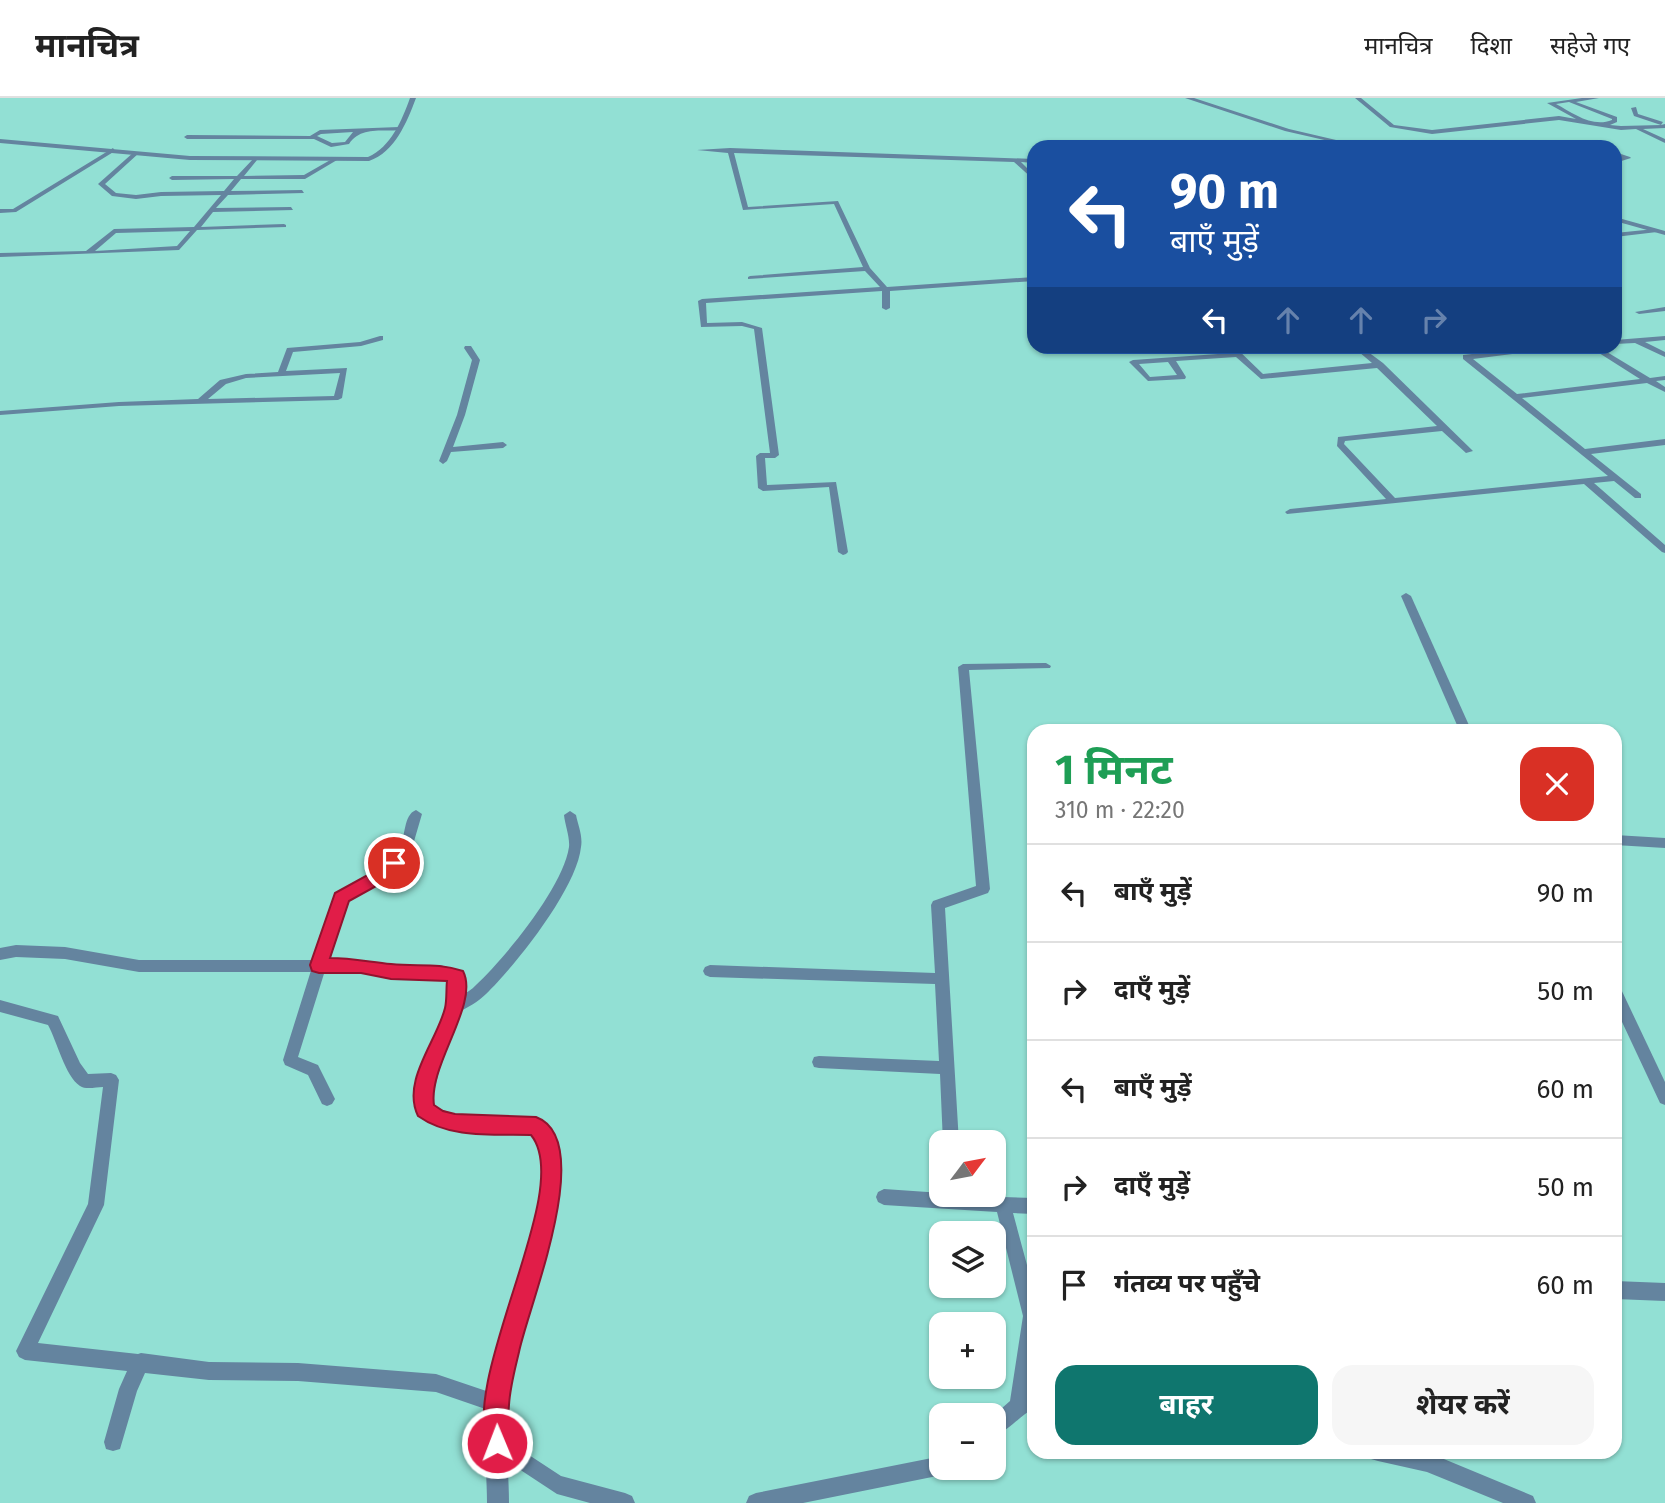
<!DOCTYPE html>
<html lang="hi">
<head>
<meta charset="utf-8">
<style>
  body { margin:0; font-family:"Fira Sans","Noto Sans Devanagari",sans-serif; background:#f6f6f6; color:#222; height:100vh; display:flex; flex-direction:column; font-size:26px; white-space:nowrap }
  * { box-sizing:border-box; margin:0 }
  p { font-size:23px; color:#767676 }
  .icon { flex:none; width:38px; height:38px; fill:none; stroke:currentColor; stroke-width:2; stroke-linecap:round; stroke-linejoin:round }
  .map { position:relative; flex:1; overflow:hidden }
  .drawer { position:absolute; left:1027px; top:626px; width:595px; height:735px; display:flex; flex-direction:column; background:#fff; border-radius:21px; box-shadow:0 2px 5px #0004 }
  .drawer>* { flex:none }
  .hud { position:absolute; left:1027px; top:42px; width:595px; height:214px; border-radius:21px; box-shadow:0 2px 5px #0004; background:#1a4fa0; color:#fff; overflow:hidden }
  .needle { width:46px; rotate:58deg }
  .fabs { position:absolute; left:929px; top:1032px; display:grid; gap:14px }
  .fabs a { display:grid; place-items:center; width:77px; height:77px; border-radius:14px; background:#fff; box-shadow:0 2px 5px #0004; font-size:35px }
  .pin { position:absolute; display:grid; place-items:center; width:60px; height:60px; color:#fff; margin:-30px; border:4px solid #fff; border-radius:50%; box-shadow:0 2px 7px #0007 }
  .me { position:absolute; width:77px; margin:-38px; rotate:359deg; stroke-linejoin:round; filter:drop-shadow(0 0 5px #0008) }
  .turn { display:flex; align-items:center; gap:24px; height:147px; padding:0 28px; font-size:32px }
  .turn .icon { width:91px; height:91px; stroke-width:2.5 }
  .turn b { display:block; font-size:49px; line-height:60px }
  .lanes { display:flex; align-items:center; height:66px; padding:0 28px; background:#0003; justify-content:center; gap:35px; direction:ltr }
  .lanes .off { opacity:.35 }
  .round { display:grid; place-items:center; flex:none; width:74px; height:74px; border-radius:21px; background:#f6f6f6 }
  .head { display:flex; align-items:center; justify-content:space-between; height:119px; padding:0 28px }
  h1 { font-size:42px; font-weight:700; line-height:52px; color:#1e9e55 }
  .action { display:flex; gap:14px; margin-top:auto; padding:14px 28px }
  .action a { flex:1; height:80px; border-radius:21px; background:#0f766e; color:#fff; font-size:28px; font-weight:700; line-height:80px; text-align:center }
  .action a+a { background:#f6f6f6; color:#222 }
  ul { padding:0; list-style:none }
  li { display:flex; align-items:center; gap:21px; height:98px; padding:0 28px; border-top:2px solid #e0e0e0 }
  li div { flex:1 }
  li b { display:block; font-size:26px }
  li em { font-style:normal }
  header { display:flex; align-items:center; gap:42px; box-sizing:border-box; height:98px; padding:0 35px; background:#fff; border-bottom:2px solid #e0e0e0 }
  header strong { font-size:33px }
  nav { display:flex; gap:38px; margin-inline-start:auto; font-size:24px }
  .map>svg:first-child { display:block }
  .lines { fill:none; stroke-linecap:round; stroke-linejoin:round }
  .minor { fill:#64849f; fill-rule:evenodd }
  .tertiary { fill:#64849f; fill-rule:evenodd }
  .route { fill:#e11d48; stroke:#92132f; stroke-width:2 }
</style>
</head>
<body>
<header>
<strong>मानचित्र</strong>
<nav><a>मानचित्र</a><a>दिशा</a><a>सहेजे गए</a></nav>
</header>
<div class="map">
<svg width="1665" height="1405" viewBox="0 0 1665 1405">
  <rect width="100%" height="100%" fill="#92e0d4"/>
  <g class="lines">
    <g class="minor">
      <path d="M1355 0H1361L1394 27 1432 32 1559 18 1576 21 1547 5 1582 0H1599L1576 4 1617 19V24L1610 27 1621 28 1661 27 1634 18 1631 10 1636 9 1638 16 1663 24 1661 27 1665 26V30L1643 31 1665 41V45L1636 31 1621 32 1559 22 1432 36 1390 29ZM1569 4 1612 21V22C1592 30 1573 15 1556 6Z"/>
      <path d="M399 29 401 32C381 34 361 28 349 46L331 49 314 41H187L184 39 187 37 310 38 320 32ZM353 34 345 44 332 45 317 38 321 36Z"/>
      <path d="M113 50 115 53 16 114 0 115V111H13Z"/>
      <path d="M730 50 1034 61V65L1021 64 1034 77V82L1014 64 734 55 748 109 838 103 870 170 887 189 1034 179V183L890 193V210L886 212 882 210V193L706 205 707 225 742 224 762 230 779 357 775 360H765L767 387 836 384 848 454 846 456 843 457 838 454 829 389 763 393 758 390 756 358 760 355H770L754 231 742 228 701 229 698 203 702 201 880 189 865 173 748 181V179L750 178 863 169 834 106 743 112 728 55 697 52Z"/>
      <path d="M134 54 139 55 105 86 116 95 136 97 161 94 224 93 234 81 172 82 169 80 172 78H237L254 60 257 62 244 78 304 77 332 61 337 62 305 81H241L231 93 302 92 304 95 228 97 216 110 291 109 293 112 213 114 201 129 284 126 286 127V129L197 132 179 152 0 159V155L86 153 114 131 194 129 221 97 161 98 136 101 112 98 98 86ZM190 133 177 148 95 153 116 135Z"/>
      <path d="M1615 54 1630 59 1631 60 1615 65V61L1621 60 1615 58Z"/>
      <path d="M1655 131 1658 133 1657 134 1615 139V135Z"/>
      <path d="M1665 209V213L1639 216 1635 214Z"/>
      <path d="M380 238H383V242L361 248 293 254 286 273 347 270 342 300 338 302 119 308 0 317V313L119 304 198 301 220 282 246 276 278 274 287 250 360 244ZM340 275 334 298 208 301 226 286 246 280Z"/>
      <path d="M1665 238V242L1645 244 1665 254V259L1635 245 1615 246V242Z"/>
      <path d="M465 248H471L480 262 465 317 453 349 503 344 507 347 503 350 451 354 447 363 443 366 439 363 457 317 472 262 464 250Z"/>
      <path d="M1226 248H1234L1263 276 1372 265 1352 248H1360L1383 265 1473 353 1466 355 1442 333 1345 343 1344 346 1395 400 1608 378 1463 261V257L1545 248H1575L1473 261 1517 296 1640 281 1588 248H1597L1650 280 1665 278V282L1656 283 1665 289V294L1647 285 1522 300 1585 351 1665 341V347L1591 356 1641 396V400H1635L1614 383 1594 385 1665 447V455L1662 454 1584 386 1287 416 1285 414 1290 411 1386 401 1337 348 1338 339 1437 328 1377 270 1261 281 1236 259 1176 263 1186 279 1185 281 1148 283 1129 264 1133 262 1232 255ZM1168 264 1177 277 1150 279 1139 266Z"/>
      <path d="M1406 495 1411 498 1472 634H1460L1401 498Z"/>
      <path d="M1046 565 1051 568 1050 570 969 572 990 791 988 795 945 810 959 1045H943L940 976 819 970 814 969 812 964 814 959 819 958 939 963 935 886 710 879 705 877 703 873 705 869 710 867 935 875 931 807 933 803 976 788 958 569 963 566Z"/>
      <path d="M416 712 422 716 410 757 388 779 347 802 298 959 318 967 335 1001 332 1006 327 1008 322 1006 308 977 285 967 283 962 334 799 336 795C356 785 389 771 399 751 406 739 403 717 416 712Z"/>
      <path d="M570 713 576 717C578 727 583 738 581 749 577 790 516 867 486 896 478 904 468 909 459 914L454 916 449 914 447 910C453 900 468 896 476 887 506 859 563 789 569 749 570 739 565 727 564 717Z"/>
      <path d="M1615 737 1665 740V750L1615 747Z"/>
      <path d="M1615 887 1620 889 1665 984V1007L1660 1005 1615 909Z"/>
      <path d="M0 902 58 918 80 965 88 976 111 975 116 977 119 982 104 1107 38 1245 138 1256 141 1255 209 1264 298 1265 436 1276 504 1299 506 1306 504 1313 497 1315 436 1294 298 1283 209 1282 145 1275 137 1293 120 1351 113 1353 106 1351 104 1344 119 1291 127 1273 25 1262 19 1259 16 1253 88 1106 103 989C96 989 86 992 80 988 65 978 57 943 48 927L0 914Z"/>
      <path d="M884 1091 942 1095V1097L1034 1100V1116L1013 1115 1034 1193V1265L1030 1292 1034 1291V1310C1020 1318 1009 1332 994 1338L993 1318 1010 1303 1023 1218 997 1114 884 1107 878 1104 876 1099 878 1094Z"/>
      <path d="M1615 1183 1665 1185V1203L1615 1201Z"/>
      <path d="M497 1336 561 1378 625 1395 632 1398 635 1405H590L557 1396 490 1352 488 1345 490 1338Z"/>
      <path d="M1369 1354H1427L1533 1398 1536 1405H1503L1427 1374 1378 1363 1371 1361Z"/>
      <path d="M942 1358V1370H950L949 1374 942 1377 803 1405H746L749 1398 756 1395Z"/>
    </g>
    <g class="tertiary">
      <path d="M410 0H416C407 24 395 54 369 63L190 62 0 45V41L190 58 368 59C391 49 402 22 410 0Z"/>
      <path d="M1185 0H1194L1289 31 1366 49H1355L1285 33Z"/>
      <path d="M1615 119 1665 133V137L1615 123Z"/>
      <path d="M16 847 65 849 139 862H361L391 868 440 867 462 873C477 907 431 965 434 1008 464 1024 502 1018 536 1020 593 1041 532 1200 520 1240 514 1260 511 1283 508 1303 504 1335 509 1373 509 1405H487C487 1373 482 1335 487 1304 490 1283 494 1261 500 1241 513 1196 562 1074 531 1036 507 1035 432 1038 418 1015 410 1002 421 971 426 958 439 927 447 917 448 882L440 879 391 880 361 874H139L65 861 16 859 0 862V850Z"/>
    </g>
  </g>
  <path class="route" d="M394 759 402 765 389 781 349 803 330 860C351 860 370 864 391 866 418 869 436 864 463 873 480 906 428 967 434 1007L443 1013 455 1016 536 1019C598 1042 528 1209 519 1254 515 1271 510 1289 509 1307 507 1323 512 1339 506 1354L497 1358 489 1354C457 1279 576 1092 531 1037 493 1036 450 1041 418 1018 401 983 437 943 445 910 447 902 446 891 447 883L391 881 361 875H319L312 873 310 867 335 795 377 772 388 761Z"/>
</svg>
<div class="fabs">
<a><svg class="needle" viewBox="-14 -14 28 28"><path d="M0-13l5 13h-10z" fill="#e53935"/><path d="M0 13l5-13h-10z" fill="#767676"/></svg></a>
<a><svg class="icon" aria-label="layers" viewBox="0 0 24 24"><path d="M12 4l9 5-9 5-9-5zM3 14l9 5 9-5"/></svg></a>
<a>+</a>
<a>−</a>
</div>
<div class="pin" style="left:394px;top:765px;background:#d93025"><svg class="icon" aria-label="arrive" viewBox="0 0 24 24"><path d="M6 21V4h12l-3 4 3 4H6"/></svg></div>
<svg class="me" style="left:497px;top:1345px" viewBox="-20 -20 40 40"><circle r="17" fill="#e11d48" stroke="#fff" stroke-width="3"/><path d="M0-11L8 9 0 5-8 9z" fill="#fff"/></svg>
<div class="hud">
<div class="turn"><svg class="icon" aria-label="left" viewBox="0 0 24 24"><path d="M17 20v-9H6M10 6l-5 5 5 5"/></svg><div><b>90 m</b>बाएँ मुड़ें</div></div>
<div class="lanes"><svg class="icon" aria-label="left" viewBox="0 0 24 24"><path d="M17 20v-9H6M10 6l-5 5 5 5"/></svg><svg class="icon off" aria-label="ahead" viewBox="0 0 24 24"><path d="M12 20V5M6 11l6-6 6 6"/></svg><svg class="icon off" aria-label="ahead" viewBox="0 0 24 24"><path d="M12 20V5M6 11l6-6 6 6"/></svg><svg class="icon off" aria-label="right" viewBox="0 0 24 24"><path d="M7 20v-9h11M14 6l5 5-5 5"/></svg></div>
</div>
<section class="drawer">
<div class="head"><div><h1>1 मिनट</h1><p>310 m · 22:20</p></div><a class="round" style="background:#d93025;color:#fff"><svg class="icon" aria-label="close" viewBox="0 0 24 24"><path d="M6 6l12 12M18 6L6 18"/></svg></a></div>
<ul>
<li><svg class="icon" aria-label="left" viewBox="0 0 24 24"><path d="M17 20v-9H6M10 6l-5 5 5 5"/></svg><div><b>बाएँ मुड़ें</b></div><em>90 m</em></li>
<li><svg class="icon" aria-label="right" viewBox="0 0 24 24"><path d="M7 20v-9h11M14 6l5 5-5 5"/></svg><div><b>दाएँ मुड़ें</b></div><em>50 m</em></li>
<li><svg class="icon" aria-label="left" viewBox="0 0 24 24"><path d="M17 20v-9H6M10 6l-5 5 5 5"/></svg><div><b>बाएँ मुड़ें</b></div><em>60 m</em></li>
<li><svg class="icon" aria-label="right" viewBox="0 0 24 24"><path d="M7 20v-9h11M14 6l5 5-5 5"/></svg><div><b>दाएँ मुड़ें</b></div><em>50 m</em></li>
<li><svg class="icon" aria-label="arrive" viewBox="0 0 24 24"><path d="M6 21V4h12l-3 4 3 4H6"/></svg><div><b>गंतव्य पर पहुँचे</b></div><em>60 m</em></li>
</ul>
<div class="action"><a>बाहर</a><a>शेयर करें</a></div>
</section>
</div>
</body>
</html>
